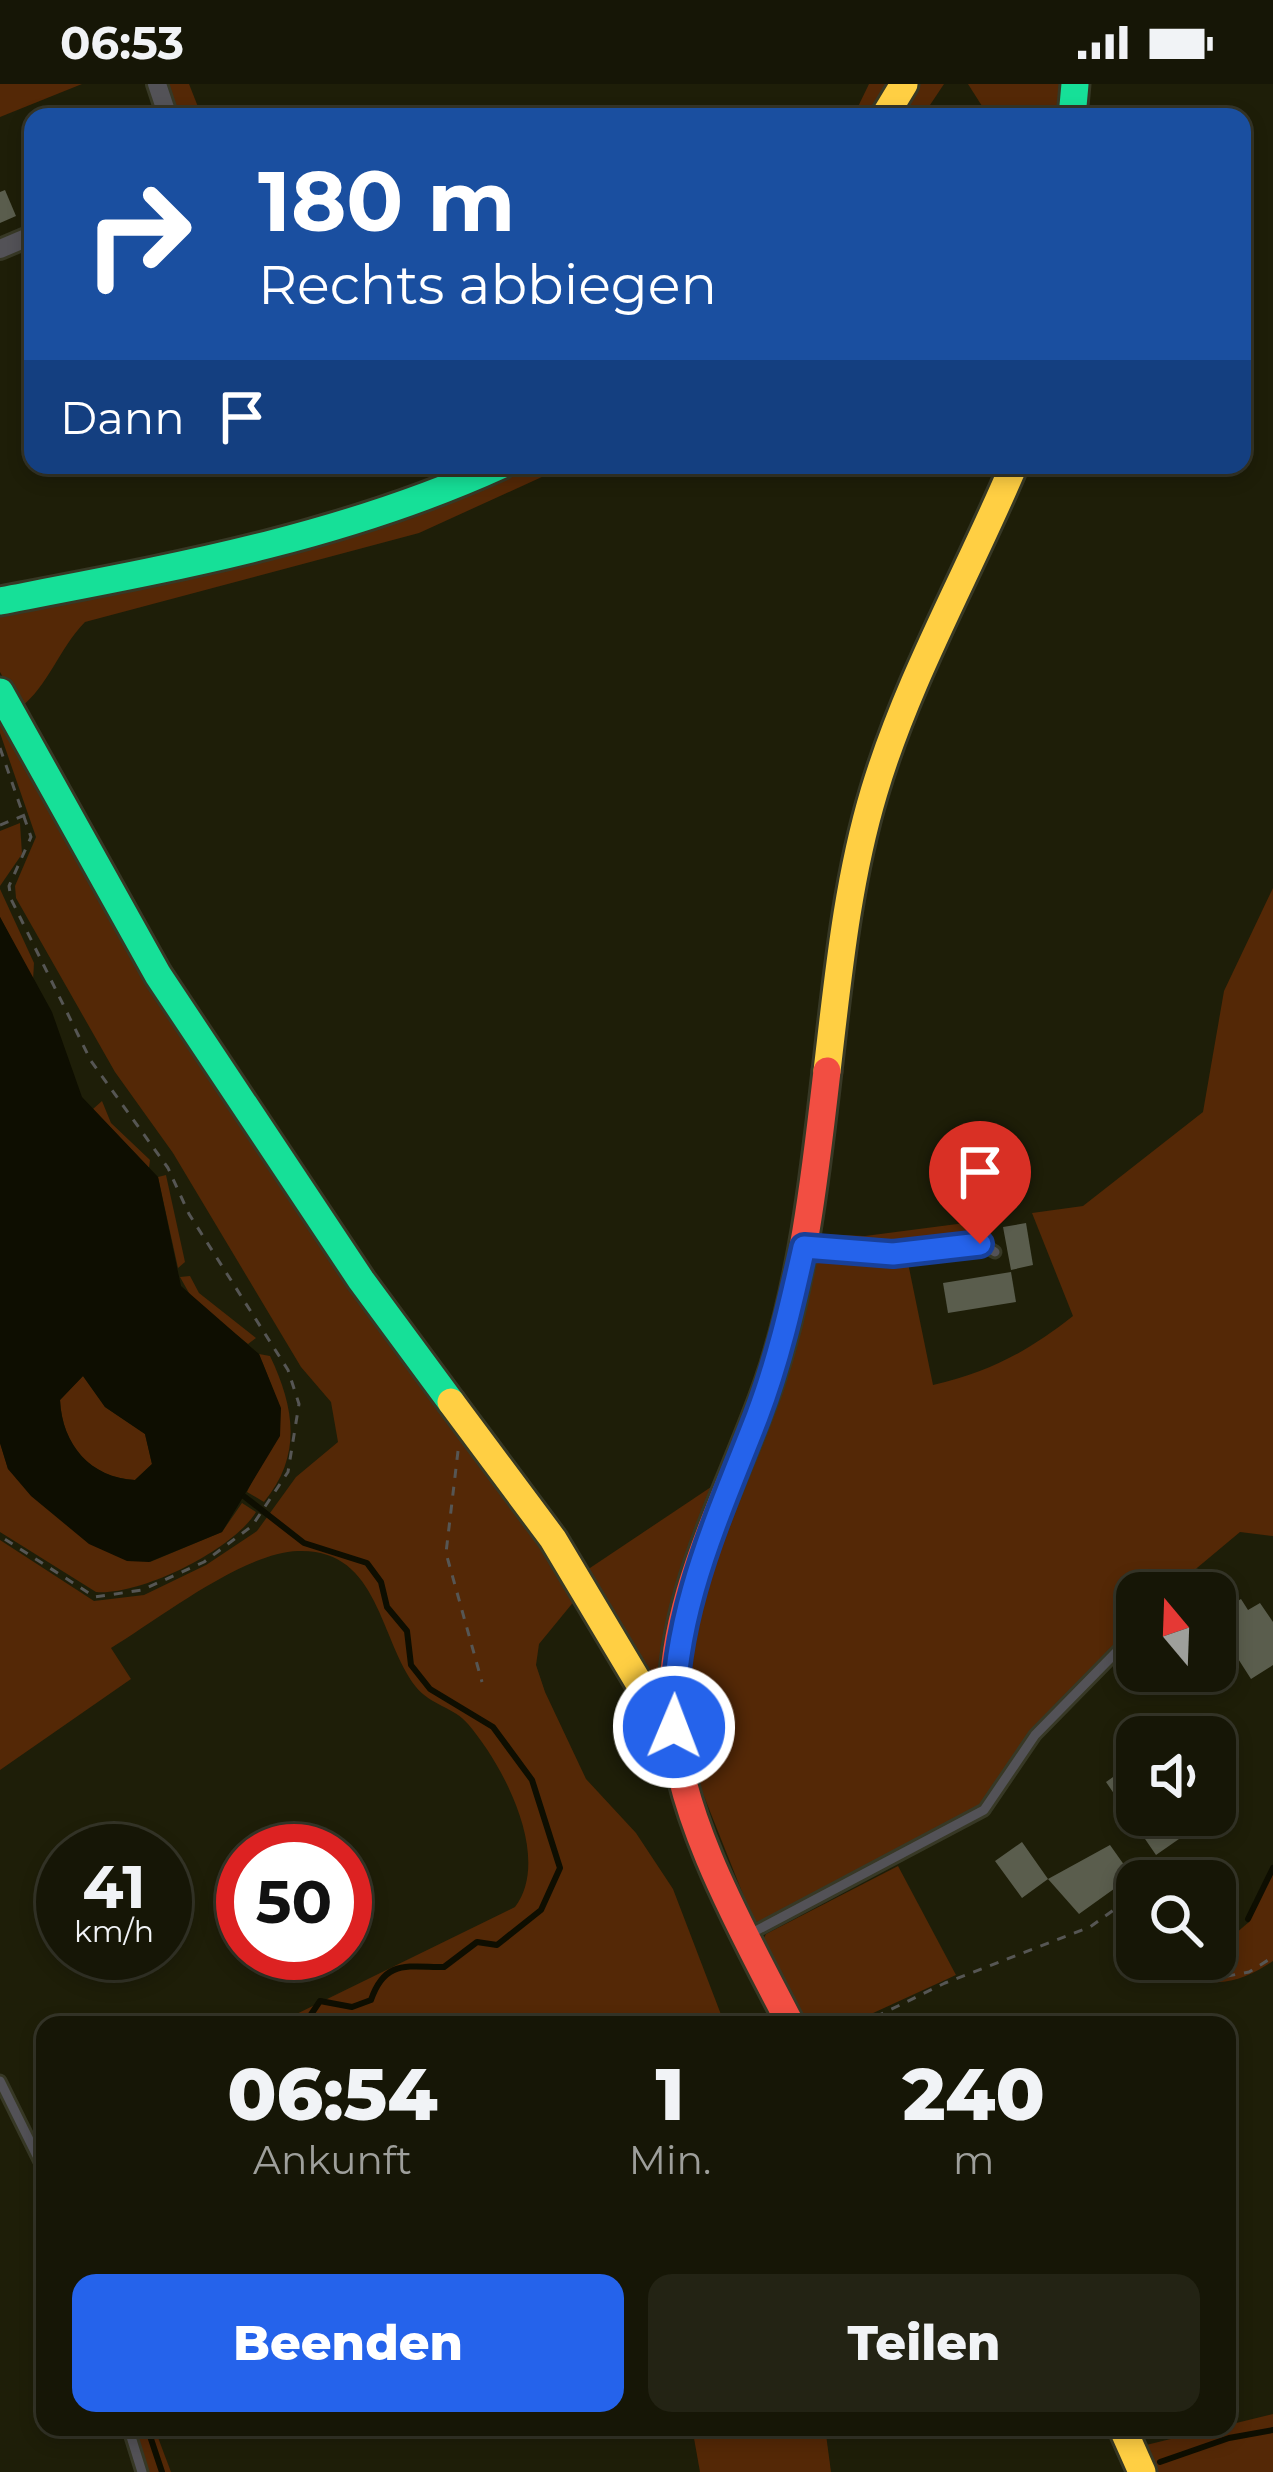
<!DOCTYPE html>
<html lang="de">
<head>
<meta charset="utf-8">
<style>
  body { margin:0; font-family:Montserrat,sans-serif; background:#232314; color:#f1f3f6; height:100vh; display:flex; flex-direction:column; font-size:45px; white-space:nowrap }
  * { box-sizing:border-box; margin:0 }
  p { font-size:39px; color:#9e9f9b }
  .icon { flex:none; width:66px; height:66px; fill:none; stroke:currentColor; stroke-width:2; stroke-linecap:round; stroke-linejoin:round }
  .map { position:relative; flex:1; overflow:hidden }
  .sheet { position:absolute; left:36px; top:1932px; width:1200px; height:420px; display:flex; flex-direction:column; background:#161606; border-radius:24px; box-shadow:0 6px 18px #0003,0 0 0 3px #353528 }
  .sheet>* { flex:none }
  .hud { position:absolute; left:24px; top:24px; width:1227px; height:366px; border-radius:24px; box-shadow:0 6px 18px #0003,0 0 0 3px #353528; background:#1a4fa0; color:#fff; overflow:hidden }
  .needle { width:78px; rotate:341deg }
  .tools { position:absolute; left:1116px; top:1488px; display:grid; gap:24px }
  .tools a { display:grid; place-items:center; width:120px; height:120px; border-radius:24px; background:#161606; box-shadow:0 6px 18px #0003,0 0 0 3px #353528; font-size:60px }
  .speed { position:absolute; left:36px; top:1740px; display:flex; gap:24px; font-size:60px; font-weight:700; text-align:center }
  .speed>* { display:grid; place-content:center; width:156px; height:156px; border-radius:50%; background:#161606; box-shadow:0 6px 18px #0003,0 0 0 3px #353528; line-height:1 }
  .speed small { font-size:30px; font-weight:400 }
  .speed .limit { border:18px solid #d22; background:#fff; color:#111 }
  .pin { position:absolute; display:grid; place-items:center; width:102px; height:102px; color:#fff; margin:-123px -51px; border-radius:50% 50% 50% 0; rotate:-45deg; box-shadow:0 0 12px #0007 }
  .pin .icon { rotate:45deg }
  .me { position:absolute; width:132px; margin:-66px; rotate:1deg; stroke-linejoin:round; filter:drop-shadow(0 0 9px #0008) }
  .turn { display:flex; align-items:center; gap:42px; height:252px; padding:0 36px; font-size:54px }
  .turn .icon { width:156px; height:156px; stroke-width:2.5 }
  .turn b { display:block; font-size:84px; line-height:102px }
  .then { display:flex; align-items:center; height:114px; padding:0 36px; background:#0003; gap:24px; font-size:45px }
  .eta { display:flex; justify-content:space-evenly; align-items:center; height:204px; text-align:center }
  .eta b { font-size:72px; font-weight:800; line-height:84px }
  .primary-button { display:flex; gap:24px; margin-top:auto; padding:24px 36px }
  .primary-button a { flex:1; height:138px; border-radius:24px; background:#2563eb; color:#fff; font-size:48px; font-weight:800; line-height:138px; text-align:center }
  .primary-button a+a { background:#232314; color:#f1f3f6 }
  .status { display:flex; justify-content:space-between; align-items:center; height:84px; padding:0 60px; background:#161606; direction:ltr }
  .status svg { height:33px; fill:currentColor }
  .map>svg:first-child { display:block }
  .green { fill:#542806 }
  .water { fill:#0e0e01; fill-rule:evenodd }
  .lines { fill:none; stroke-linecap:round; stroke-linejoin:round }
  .stream { stroke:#0e0e01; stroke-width:6 }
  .building { fill:#5a5d4d }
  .lane-casing { stroke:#373825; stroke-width:15 }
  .street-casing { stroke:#373825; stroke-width:24 }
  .fast-casing { stroke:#373825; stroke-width:33 }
  .slow-casing { stroke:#373825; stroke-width:33 }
  .jam-casing { stroke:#373825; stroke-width:33 }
  .path { stroke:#565654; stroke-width:3; stroke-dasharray:9 9; stroke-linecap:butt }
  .lane { stroke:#535257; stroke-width:9 }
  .street { stroke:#535257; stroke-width:18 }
  .fast { stroke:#16e098; stroke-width:27 }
  .slow { stroke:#ffcf43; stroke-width:27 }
  .jam { stroke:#f24e42; stroke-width:27 }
  .route-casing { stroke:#184099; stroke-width:30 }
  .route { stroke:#2563eb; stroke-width:21 }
</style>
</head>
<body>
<div class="status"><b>06:53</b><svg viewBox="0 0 49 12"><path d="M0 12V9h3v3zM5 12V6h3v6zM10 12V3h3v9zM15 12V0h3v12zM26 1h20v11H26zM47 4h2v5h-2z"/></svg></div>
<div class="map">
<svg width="1273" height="2388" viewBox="0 0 1273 2388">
  <rect width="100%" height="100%" fill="#1e1e08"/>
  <g class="green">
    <path d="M0 0H82L0 33Z"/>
    <path d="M167 0H189L202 33H179Z"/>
    <path d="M869 0H887L868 33H853Z"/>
    <path d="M919 0H944L922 33H899Z"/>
    <path d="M968 0H1063L1060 33H989Z"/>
    <path d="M524 381H568L419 449 85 538C58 566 49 601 20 624L0 588V526L294 469 413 434Z"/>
    <path d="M0 628 580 1510 539 1560 536 1581 545 1608 586 1695 636 1749 673 1805 725 1941H274L515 1823C552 1774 504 1682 468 1640 455 1624 429 1620 416 1603 379 1555 379 1464 298 1467 242 1469 159 1535 111 1564L131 1595 0 1686V1456L94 1517 144 1511 206 1481 257 1447 296 1393 338 1358 331 1318 301 1283 173 1069 115 988 16 814 15 802 36 753 0 649Z"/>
    <path d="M20 739 22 770 0 802V747Z"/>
    <path d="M1273 804V1452L1240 1448 1167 1509H1137V1539L1041 1639 978 1727 768 1837 754 1838 688 1672 682 1622 696 1521 810 1173 907 1174 933 1301C990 1288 1027 1268 1073 1232L1032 1129 1083 1122 1203 1028 1224 907Z"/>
    <path d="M0 805 34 879 33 897 0 833Z"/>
    <path d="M102 1017 111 1039 150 1076 149 1084 93 1025Z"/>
    <path d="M166 1091 185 1178 178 1184 158 1093Z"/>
    <path d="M988 1136 984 1150C936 1167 865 1174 816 1158V1150L865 1152Z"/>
    <path d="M190 1192 199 1209 256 1254 248 1260 193 1216 180 1193Z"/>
    <path d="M259 1270 270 1272C294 1322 303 1371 264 1418L247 1408C282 1333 293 1354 259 1270Z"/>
    <path d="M83 1292 105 1323 145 1350 152 1380 135 1396C91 1394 62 1361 60 1316Z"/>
    <path d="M0 1359 8 1385 150 1478 222 1448 242 1419 256 1428C233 1466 140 1512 96 1508L0 1448Z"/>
    <path d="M720 1397 661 1618 584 1488Z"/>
    <path d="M898 1782 956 1891 847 1941H802L761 1859 766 1850Z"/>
    <path d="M1273 1788V1877C1243 1897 1206 1911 1178 1880L1215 1875V1867L1249 1838Z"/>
    <path d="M1273 2330V2388H1152L1142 2362Z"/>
    <path d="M134 2343H154L171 2388H148Z"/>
    <path d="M692 2343H825L831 2388H700Z"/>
  </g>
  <path class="water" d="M0 833 52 928 82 1013 158 1093 181 1202 259 1270 281 1324 280 1352 222 1448 149 1478 127 1477 89 1460 31 1412 8 1385 0 1359ZM83 1292 105 1323 145 1350 152 1380 135 1396C91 1394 62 1361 60 1316Z"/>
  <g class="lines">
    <g class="stream">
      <path d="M245 1413 304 1459 367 1479 381 1498 387 1523 407 1547 411 1581 430 1605 493 1643 532 1696 560 1784 541 1826 497 1861 477 1858 444 1883C408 1883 385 1875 371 1916L352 1923 320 1917 304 1941"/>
      <path d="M1248 1835 1273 1784"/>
      <path d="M147 2343 162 2388"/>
      <path d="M1160 2378 1229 2354 1273 2346"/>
    </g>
  </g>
  <g class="building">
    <path d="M5 106 16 132 0 139V108Z"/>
    <path d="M1026 1139 1033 1181 1011 1186 1003 1143Z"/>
    <path d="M1011 1188 1016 1218 948 1229 943 1199Z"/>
    <path d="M1241 1515 1248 1526 1260 1519 1273 1538V1581L1251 1595 1219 1545 1230 1538 1222 1526Z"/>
    <path d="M1137 1676V1731H1178L1189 1748 1156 1771 1106 1698Z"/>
    <path d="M1022 1758 1048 1795 1110 1761 1132 1792 1079 1830 1048 1795 1022 1814 995 1777Z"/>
  </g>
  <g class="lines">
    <g class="lane-casing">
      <g id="lane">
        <path d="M809 1164 893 1170 980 1159 995 1168"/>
        <path d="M1176 1509 1196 1492"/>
        <path d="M748 1851 984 1726 1035 1651 1137 1547"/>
        <path d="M0 1997 45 2088"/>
        <path d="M128 2343 142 2388"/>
      </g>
    </g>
    <g class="street-casing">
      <g id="street">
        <path d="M157 0 168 33"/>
        <path d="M0 165 33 151"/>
      </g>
    </g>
    <g class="fast-casing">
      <g id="fast">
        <path d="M1072 33 1075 0"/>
        <path d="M0 517C172 484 341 454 501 381"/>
        <path d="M0 608 158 891 361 1196 451 1318"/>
      </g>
    </g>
    <g class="slow-casing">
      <g id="slow">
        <path d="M884 33 904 0"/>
        <path d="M827 987C838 894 847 798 874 708 908 594 968 490 1014 381"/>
        <path d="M451 1318 553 1455 652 1621 673 1643"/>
        <path d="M1122 2343 1142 2388"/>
      </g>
    </g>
    <g class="jam-casing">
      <path id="jam" d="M791 1941C747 1855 678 1735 673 1637 666 1517 731 1409 769 1299 803 1199 815 1092 827 987"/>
    </g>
    <g class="path">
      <path d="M0 664 31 753 9 802 11 815 91 977 168 1084 189 1130 288 1286 299 1320 288 1388 252 1442 204 1478 142 1506 95 1513 0 1452"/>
      <path d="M0 741 25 731"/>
      <path d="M458 1367 446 1469 482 1598"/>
      <path d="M1148 1797 1152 1793"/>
      <path d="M1178 1875 1212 1895 1249 1888 1273 1873"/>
      <path d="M859 1941 945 1899 1090 1843 1133 1812 1137 1818"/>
    </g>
    <use href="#lane" class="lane"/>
    <use href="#street" class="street"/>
    <use href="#fast" class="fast"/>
    <use href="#slow" class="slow"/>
    <use href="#jam" class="jam"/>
  </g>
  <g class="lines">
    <g class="route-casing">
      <path id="route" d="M674 1643C672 1530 717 1436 757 1333 778 1278 791 1221 804 1163L893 1170 980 1160"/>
    </g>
    <use href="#route" class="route"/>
  </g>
</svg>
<div class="tools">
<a><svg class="needle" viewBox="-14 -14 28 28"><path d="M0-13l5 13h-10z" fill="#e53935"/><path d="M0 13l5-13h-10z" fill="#9e9f9b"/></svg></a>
<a><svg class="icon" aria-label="sound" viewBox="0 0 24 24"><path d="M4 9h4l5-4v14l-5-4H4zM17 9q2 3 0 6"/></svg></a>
<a><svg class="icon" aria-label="search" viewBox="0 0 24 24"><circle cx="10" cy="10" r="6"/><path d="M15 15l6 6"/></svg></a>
</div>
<div class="speed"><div>41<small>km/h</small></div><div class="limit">50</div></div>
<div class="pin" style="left:980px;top:1160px;background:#d93025"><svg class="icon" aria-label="arrive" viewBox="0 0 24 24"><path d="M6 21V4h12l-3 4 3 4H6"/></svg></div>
<svg class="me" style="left:674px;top:1643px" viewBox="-20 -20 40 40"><circle r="17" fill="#2563eb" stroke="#fff" stroke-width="3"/><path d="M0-11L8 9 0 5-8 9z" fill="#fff"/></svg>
<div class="hud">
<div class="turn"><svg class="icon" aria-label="right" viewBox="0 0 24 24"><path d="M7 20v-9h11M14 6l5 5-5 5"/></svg><div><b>180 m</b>Rechts abbiegen</div></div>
<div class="then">Dann<svg class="icon" aria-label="arrive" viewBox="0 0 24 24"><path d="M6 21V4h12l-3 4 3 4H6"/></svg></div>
</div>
<section class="sheet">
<div class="eta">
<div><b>06:54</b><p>Ankunft</p></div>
<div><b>1</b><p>Min.</p></div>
<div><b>240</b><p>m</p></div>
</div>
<div class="primary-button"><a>Beenden</a><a>Teilen</a></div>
</section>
</div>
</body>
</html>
